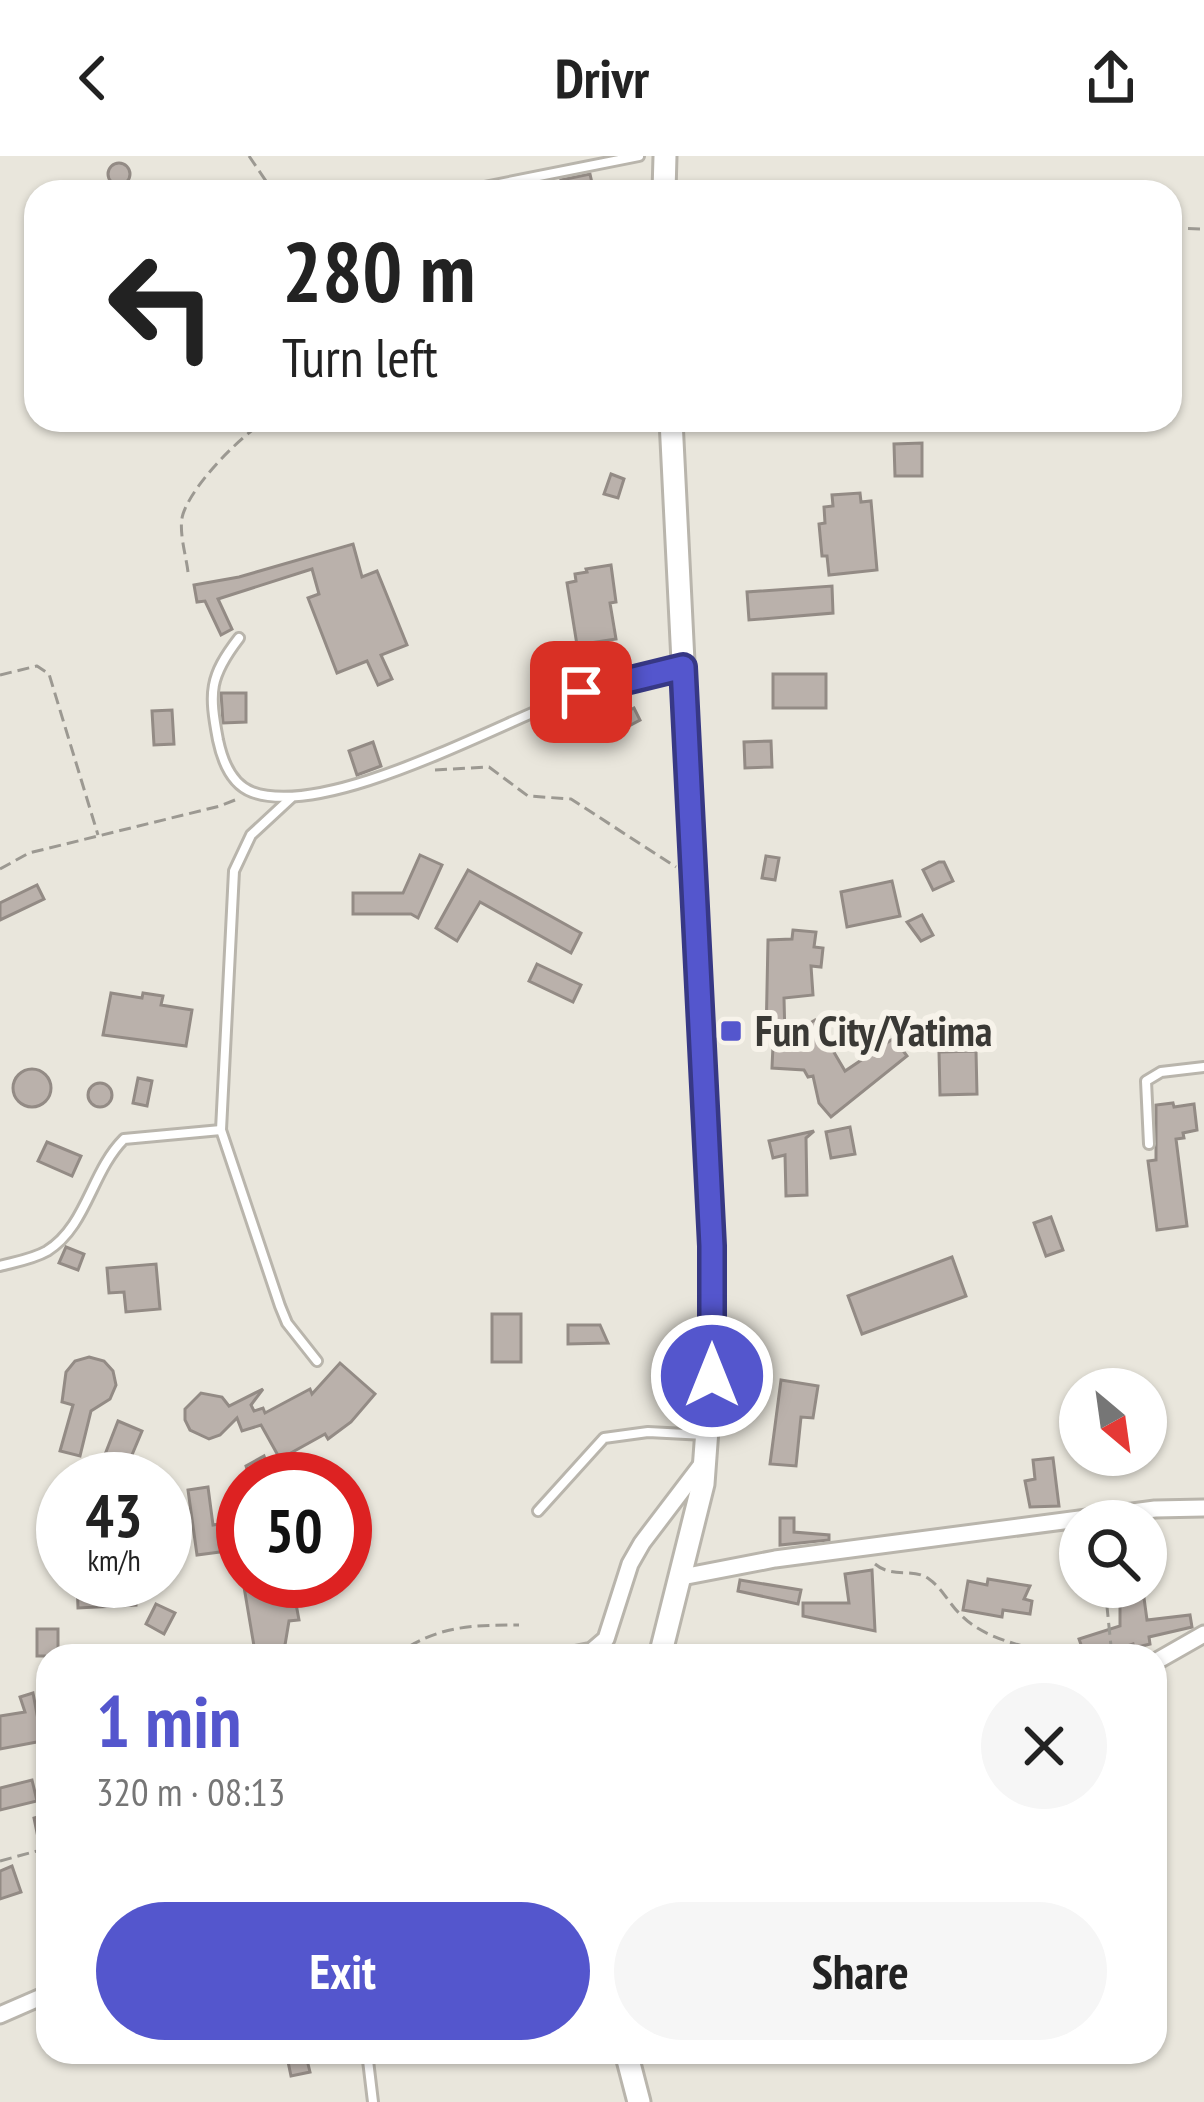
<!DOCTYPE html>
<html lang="en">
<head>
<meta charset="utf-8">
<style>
  body { margin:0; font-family:"PT Sans Narrow",sans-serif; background:#f6f6f6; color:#222; height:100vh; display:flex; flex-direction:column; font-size:45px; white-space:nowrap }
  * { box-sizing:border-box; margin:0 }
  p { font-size:39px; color:#767676 }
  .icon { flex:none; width:66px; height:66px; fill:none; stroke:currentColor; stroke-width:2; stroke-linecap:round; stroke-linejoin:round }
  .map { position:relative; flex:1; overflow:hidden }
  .panel { position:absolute; left:36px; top:1488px; width:1131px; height:420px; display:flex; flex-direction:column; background:#fff; border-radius:36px; box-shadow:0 3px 9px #0004 }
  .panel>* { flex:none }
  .top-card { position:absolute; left:24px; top:24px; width:1158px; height:252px; border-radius:36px; box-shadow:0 3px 9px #0004; background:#fff; color:#222; overflow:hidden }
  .needle { width:78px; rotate:151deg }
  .fabs { position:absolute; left:1059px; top:1212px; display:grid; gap:24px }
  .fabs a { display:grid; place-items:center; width:108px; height:108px; border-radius:50%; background:#fff; box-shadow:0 3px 9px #0004; font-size:60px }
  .speed { position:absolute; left:36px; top:1296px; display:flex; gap:24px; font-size:60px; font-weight:700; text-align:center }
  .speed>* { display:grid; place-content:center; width:156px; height:156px; border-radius:50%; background:#fff; box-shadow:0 3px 9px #0004; line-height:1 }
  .speed small { font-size:30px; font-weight:400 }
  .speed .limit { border:18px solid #d22; background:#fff; color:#111 }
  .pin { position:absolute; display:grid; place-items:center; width:102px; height:102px; color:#fff; margin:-51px; border-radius:24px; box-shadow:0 6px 18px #0006 }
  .me { position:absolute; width:132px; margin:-66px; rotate:0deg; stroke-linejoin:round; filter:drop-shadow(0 0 9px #0008) }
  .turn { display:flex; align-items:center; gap:42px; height:252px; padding:0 60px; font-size:54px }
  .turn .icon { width:156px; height:156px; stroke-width:2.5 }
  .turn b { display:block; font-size:84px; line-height:102px }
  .round { display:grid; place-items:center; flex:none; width:126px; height:126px; border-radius:63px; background:#f6f6f6 }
  .headline { display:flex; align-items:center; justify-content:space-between; height:204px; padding:0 60px }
  h1 { font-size:72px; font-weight:700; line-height:90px; color:#5456cd }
  .cta { display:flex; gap:24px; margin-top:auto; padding:24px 60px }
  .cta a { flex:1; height:138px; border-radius:72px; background:#5456cd; color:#fff; font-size:48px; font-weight:700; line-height:138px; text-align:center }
  .cta a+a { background:#f6f6f6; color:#222 }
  header { display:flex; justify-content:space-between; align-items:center; height:156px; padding:0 60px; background:#fff; font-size:54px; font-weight:700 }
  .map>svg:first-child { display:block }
  .building { fill:#bab1ab; stroke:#938b85; stroke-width:3 }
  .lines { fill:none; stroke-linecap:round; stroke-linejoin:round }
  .service-casing { stroke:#b9b5ac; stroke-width:14 }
  .minor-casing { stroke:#b9b5ac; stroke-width:21 }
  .secondary-casing { stroke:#b9b5ac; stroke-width:27 }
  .path { stroke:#9c9992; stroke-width:3; stroke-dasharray:12 6; stroke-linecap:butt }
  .service { stroke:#fff; stroke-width:8 }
  .minor { stroke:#fff; stroke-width:15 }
  .secondary { stroke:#fff; stroke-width:21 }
  .route-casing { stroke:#373885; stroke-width:30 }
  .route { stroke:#5456cd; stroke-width:21 }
  .poi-dot { fill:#5456cd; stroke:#f7f3ea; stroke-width:4.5 }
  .labels { text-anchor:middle; stroke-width:12; stroke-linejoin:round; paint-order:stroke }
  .poi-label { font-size:42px; font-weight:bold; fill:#3a3935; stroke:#f7f3ea; text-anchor:start }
</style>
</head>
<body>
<header><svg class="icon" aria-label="back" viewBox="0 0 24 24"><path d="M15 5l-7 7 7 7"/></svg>Drivr<svg class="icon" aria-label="share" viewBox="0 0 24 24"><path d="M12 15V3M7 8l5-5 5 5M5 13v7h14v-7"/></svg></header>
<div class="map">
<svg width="1204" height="1946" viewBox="0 0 1204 1946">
  <rect width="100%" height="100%" fill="#e9e6dc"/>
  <g class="building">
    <circle cx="119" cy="18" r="11"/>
    <path d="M590 18 594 36H564L561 24Z"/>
    <path d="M922 287V320H895L894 288Z"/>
    <path d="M611 318 624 323 618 342 604 338Z"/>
    <path d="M860 337 861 346 871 345 877 414 829 419 827 400H822L819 368 825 367 824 351 833 350 832 339Z"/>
    <path d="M353 388 362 421 377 415 407 489 381 499 392 523 378 529 367 505 337 517 308 442 319 438 312 413 218 443 232 473 221 479 205 445 197 446 194 429 239 421Z"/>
    <path d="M611 409 616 446 610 447 616 483 577 489 567 427 576 425 575 418 587 416 586 413Z"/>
    <path d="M832 430 833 457 749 464 747 436Z"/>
    <rect x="773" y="518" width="53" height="34"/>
    <path d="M221 537H246V566L223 567Z"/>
    <path d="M604 549 607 566 634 552 640 564 610 580 605 572 568 579 564 556Z"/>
    <path d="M172 554 174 588 154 589 152 555Z"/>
    <path d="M771 585 772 611 745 612 744 586Z"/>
    <path d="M373 586 381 610 357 619 349 595Z"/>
    <path d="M420 699 442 709 418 762 411 758H353V737H403Z"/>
    <path d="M766 700 779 702 775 724 762 722Z"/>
    <path d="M939 706H944L953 725 933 734 923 714Z"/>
    <path d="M468 714 581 777 571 797 480 746 457 785 436 772Z"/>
    <path d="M892 725 900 760 847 771 841 736Z"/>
    <path d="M37 729 44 743 0 764V747Z"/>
    <path d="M922 759 933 779 921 785 907 766Z"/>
    <path d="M793 774 816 776 814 791 823 792 821 811 811 810 813 839 784 842 785 882H766L768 784 792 783Z"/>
    <path d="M537 808 581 829 573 846 529 825Z"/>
    <path d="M111 837 142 842 143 837 163 840 161 849 192 854 186 890 103 879Z"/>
    <path d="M815 864 845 915 894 882 907 900 831 961 819 947 813 920 808 921 804 914 772 912 773 889Z"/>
    <path d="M976 895 977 938 940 939 939 896Z"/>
    <circle cx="32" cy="932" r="19"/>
    <path d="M138 922 152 925 147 950 133 947Z"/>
    <circle cx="100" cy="939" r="12"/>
    <path d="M1173 947 1174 951 1194 948 1197 974 1183 977 1184 982 1176 983 1187 1070 1157 1074 1148 1005 1156 1004V949Z"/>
    <path d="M850 971 855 998 831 1002 826 976Z"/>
    <path d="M814 975 806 982 807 1039 786 1040 785 999 773 1002 769 985Z"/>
    <path d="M47 986 81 1000 72 1020 38 1005Z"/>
    <path d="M1051 1061 1063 1094 1046 1100 1034 1067Z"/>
    <path d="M66 1091 84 1098 78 1114 59 1107Z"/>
    <path d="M952 1101 966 1140 862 1178 848 1140Z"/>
    <path d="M156 1108 160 1153 126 1156 124 1136 109 1137 107 1112Z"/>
    <rect x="492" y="1158" width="29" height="48"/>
    <path d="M568 1169H600L608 1187 568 1188Z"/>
    <path d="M89 1201 104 1205 113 1215 116 1229 110 1243 91 1255 80 1300 60 1295 73 1249 62 1246 66 1216 75 1205Z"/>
    <path d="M340 1207 375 1238 351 1266 328 1283 325 1278 280 1303 261 1269 242 1275 237 1262 220 1279 209 1283 190 1274 185 1264V1253L201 1237 222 1241 229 1250 263 1233 251 1249 254 1255 263 1252 265 1257 310 1233 312 1238Z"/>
    <path d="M781 1224 818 1230 813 1262 801 1261 796 1310 770 1308Z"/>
    <path d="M118 1265 142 1275 129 1306V1323H103L104 1301Z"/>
    <path d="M264 1300 272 1323H250L246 1310Z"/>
    <path d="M1053 1302 1059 1350 1030 1351 1025 1325 1035 1323 1033 1304Z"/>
    <path d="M208 1331 213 1369 239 1365 240 1373H243V1393L197 1399 188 1334Z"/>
    <path d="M780 1362H794V1376L829 1379V1384L780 1389Z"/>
    <path d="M872 1414 875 1475 803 1460V1447H849L845 1418Z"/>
    <path d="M988 1423 1030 1430 1024 1443 1032 1445 1030 1458 1003 1454 1002 1461 963 1454 968 1425 987 1429Z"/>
    <path d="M740 1424 801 1434 798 1448 738 1435Z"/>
    <path d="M77 1425H112L136 1437V1449L78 1452Z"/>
    <path d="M243 1425H263L264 1438 293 1432 299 1464 289 1465 285 1489 255 1496Z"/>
    <path d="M1144 1442 1147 1464 1190 1459 1192 1471 1149 1481 1150 1488 1134 1492 1133 1488 1099 1500H1085L1079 1483 1120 1470V1444Z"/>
    <path d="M156 1448 175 1457 164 1478 146 1468Z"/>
    <rect x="37" y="1473" width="21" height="27"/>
    <path d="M33 1537 42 1585 0 1593V1560L25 1556 20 1541Z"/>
    <path d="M32 1624 37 1645 0 1654V1632Z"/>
    <path d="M48 1658V1701H42L34 1662Z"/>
    <path d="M12 1710 21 1736 0 1743V1715Z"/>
    <path d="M286 1896H305L310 1916 291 1920Z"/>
  </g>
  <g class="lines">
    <g class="service-casing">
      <g id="service">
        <path d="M459 36 639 0"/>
        <path d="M239 482C209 521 209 536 218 584 222 603 231 628 252 636 329 664 506 563 583 536 615 524 648 518 681 511"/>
        <path d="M291 642 251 679 234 715 221 974 280 1150 287 1167 317 1205"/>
        <path d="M1149 988 1146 925 1161 916 1204 911"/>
        <path d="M0 1110C15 1106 33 1103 47 1095 87 1070 91 1016 124 983L221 974"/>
        <path d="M538 1355 604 1282 648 1276 705 1279"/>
        <path d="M367 1896 373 1946"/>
      </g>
    </g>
    <g class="minor-casing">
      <g id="minor">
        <path d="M682 1421 775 1403 1155 1353 1204 1352"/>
        <path d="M568 1500 592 1495 606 1483 630 1408 642 1387 702 1308"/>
        <path d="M1155 1506 1204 1478"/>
        <path d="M0 1859 48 1838"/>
      </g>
    </g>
    <g class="secondary-casing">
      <g id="secondary">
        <path d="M664 36 665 0"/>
        <path d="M660 1500 703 1328 711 1219 712 1090 671 264"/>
        <path d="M626 1896 639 1946"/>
      </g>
    </g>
    <g class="path">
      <path d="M249 0 268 28 279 36"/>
      <path d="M1170 72 1204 73"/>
      <path d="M188 416C186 399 178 374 183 358 193 328 240 280 267 264"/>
      <path d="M0 519 37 510 49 518 98 679"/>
      <path d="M435 614 489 611 528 640 571 643 676 711"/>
      <path d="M0 713 29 697 220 650 240 642"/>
      <path d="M875 1408C893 1423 912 1411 929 1423 943 1433 949 1448 961 1459 985 1484 1026 1490 1059 1500"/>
      <path d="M1105 1431 1112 1500"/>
      <path d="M394 1500C437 1470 468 1469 519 1469"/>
      <path d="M0 1705 48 1692"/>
    </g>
    <use href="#service" class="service"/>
    <use href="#minor" class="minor"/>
    <use href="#secondary" class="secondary"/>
  </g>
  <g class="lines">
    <g class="route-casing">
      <path id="route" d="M581 536 683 511 712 1090V1220"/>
    </g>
    <use href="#route" class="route"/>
  </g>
  <rect class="poi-dot" x="719" y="863" width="24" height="24" rx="6"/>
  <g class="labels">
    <g class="poi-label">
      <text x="755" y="890">Fun City/Yatima</text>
    </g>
  </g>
</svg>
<div class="fabs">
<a><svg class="needle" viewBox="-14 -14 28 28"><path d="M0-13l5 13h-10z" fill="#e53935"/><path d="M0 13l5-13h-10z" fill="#767676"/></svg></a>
<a><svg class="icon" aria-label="search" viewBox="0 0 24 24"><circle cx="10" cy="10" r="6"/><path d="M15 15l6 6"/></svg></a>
</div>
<div class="speed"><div>43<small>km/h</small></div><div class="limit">50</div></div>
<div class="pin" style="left:581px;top:536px;background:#d93025"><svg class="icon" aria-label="arrive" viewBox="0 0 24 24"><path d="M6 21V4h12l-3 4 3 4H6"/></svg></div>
<svg class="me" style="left:712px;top:1220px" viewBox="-20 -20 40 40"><circle r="17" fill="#5456cd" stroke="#fff" stroke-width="3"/><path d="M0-11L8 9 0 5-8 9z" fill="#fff"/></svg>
<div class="top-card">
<div class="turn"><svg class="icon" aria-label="left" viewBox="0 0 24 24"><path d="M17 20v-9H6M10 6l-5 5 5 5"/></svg><div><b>280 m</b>Turn left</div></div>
</div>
<section class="panel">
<div class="headline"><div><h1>1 min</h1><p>320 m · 08:13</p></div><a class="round"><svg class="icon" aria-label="close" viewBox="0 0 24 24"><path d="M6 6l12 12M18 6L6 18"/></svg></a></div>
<div class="cta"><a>Exit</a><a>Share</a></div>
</section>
</div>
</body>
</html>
